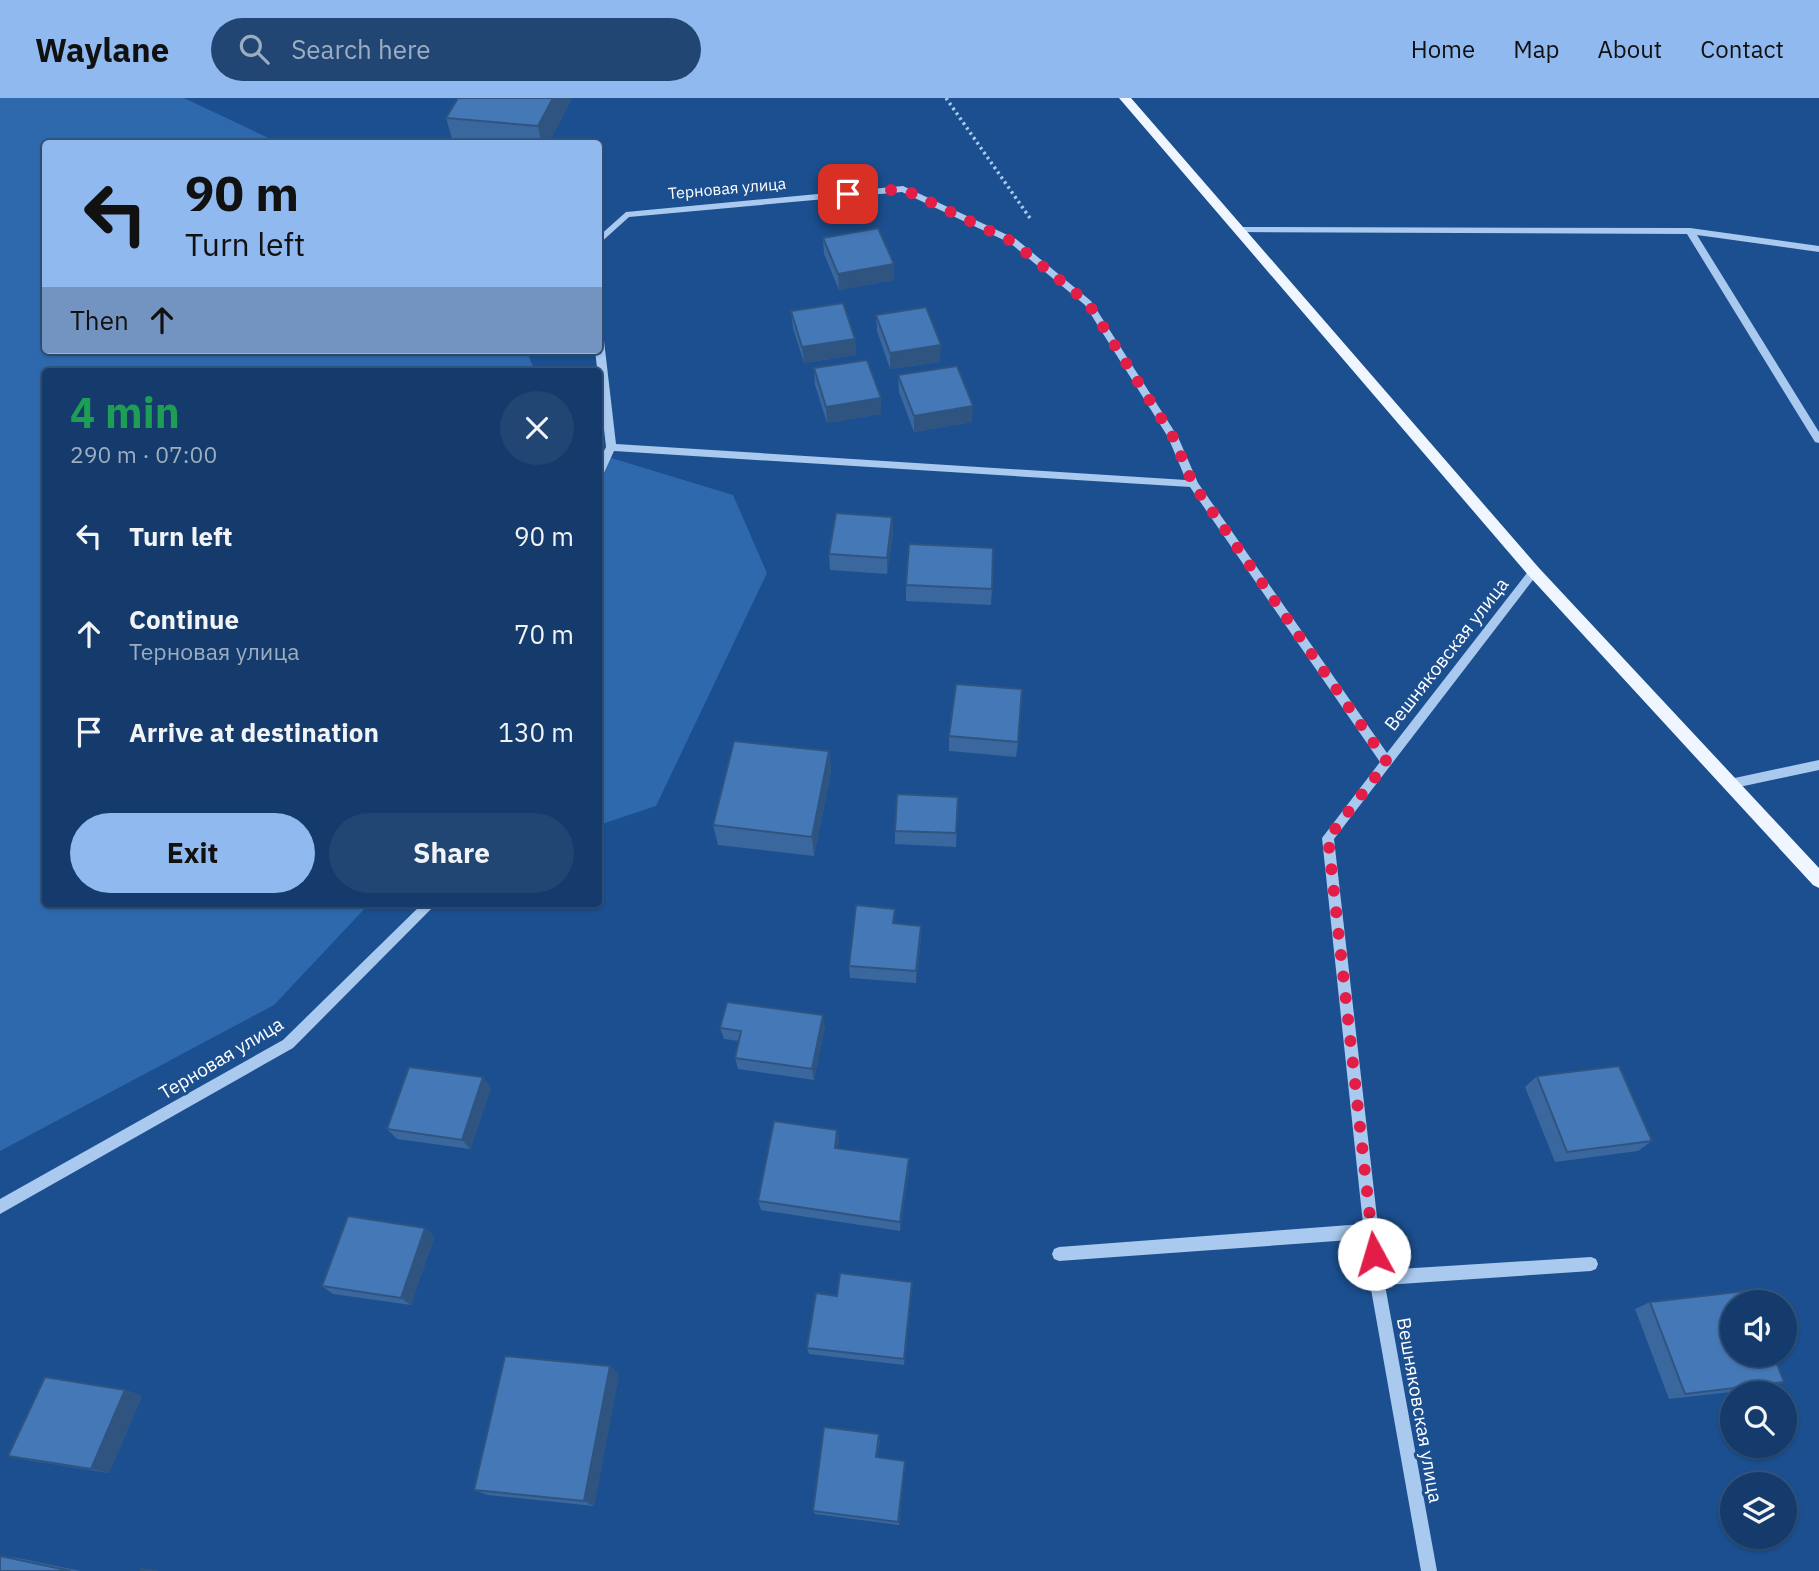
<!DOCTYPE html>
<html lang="en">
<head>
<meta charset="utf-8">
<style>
  body { margin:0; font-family:"IBM Plex Sans",sans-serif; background:#214673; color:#f1f3f6; height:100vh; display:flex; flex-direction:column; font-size:26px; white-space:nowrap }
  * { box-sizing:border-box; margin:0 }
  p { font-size:23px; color:#9dadc1 }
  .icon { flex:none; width:38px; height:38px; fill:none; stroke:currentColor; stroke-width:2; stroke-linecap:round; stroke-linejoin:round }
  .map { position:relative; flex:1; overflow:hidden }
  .sheet { position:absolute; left:42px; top:270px; width:560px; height:539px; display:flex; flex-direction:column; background:#143b6b; border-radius:7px; box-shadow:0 2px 5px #0004,0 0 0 2px #33557e }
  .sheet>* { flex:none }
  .hud { position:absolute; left:42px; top:42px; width:560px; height:214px; border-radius:7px; box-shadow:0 2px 5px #0004,0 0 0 2px #33557e; background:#90b9f0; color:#111; overflow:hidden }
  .tools { position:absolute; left:1720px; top:1192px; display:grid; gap:14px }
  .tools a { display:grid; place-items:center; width:77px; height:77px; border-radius:50%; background:#143b6b; box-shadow:0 2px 5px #0004,0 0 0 2px #33557e; font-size:35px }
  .pin { position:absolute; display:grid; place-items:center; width:60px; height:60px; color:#fff; margin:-30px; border-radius:14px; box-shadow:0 4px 10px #0006 }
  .me { position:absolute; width:77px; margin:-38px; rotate:354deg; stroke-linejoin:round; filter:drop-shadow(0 0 5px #0008) }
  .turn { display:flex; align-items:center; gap:24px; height:147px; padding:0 28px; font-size:32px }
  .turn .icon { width:91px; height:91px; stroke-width:2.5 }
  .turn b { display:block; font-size:49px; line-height:60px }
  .then { display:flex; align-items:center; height:66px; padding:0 28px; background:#0003; gap:14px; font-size:26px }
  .round { display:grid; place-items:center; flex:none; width:74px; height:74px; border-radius:37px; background:#214673 }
  .head { display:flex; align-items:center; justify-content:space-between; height:119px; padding:0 28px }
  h1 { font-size:42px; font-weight:700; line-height:52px; color:#1e9e55 }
  .cta { display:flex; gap:14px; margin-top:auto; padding:14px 28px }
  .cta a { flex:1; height:80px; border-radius:42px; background:#90b9f0; color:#111; font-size:28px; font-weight:700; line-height:80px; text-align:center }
  .cta a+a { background:#214673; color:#f1f3f6 }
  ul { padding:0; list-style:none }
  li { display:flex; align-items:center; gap:21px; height:98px; padding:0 28px }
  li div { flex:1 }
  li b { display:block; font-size:26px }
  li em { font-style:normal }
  header { display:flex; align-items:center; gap:42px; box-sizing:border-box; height:98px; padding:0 35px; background:#90b9f0; color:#111 }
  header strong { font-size:33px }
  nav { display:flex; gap:38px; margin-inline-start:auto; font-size:24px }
  .search { width:490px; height:63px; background:#214673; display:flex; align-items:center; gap:18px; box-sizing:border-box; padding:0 24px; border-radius:38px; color:#9dadc1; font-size:26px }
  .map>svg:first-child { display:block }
  .green { fill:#2e69ad }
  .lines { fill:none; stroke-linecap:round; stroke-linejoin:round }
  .path { stroke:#a9c9ee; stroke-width:3.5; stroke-dasharray:2.5 3.5; stroke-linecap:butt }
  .minor { fill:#a9c9ee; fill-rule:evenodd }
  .major { fill:#f0f6ff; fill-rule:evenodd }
  .wall { fill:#3a679d }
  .shaded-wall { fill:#305480 }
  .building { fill:#4478b7; stroke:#305480; stroke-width:2 }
  .route { stroke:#e11d48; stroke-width:12; stroke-dasharray:0 21.6 }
  .labels { text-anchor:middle; stroke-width:6; stroke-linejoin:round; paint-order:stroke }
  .far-street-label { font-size:16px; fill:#fff; stroke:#1b4f8f }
  .street-label { font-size:19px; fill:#fff; stroke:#1b4f8f }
</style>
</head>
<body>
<header>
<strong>Waylane</strong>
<div class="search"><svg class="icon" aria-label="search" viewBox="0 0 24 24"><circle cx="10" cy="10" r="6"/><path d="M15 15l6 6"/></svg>Search here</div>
<nav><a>Home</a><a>Map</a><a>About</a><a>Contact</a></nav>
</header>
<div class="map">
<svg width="1819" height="1473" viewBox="0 0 1819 1473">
  <rect width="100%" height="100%" fill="#1b4f8f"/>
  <g class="green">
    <path d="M0 0H184L279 45 46 46V252H526L535 273H46V805H370L274 907 0 1053Z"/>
    <path d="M598 356 733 397 767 475 656 708 599 727Z"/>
  </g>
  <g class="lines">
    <path class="path" d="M946 0 1032 123"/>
    <g class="minor">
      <path d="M903 88 1016 141 1091 203 1178 339 1198 385 1387 655 1530 471 1534 470 1539 474 1334 741 1383 1172 1591 1159 1596 1161 1598 1166 1596 1171 1591 1173 1385 1187 1437 1473H1421L1369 1180 1364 1141 1059 1163 1054 1161 1052 1156 1054 1151 1059 1149 1363 1126 1322 740 1380 664 1190 389 614 353 603 377 598 380V365L606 349 595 252H598V231L603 234 616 346 1186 382 1168 339 1085 207 1010 145 902 94 629 119 598 147V139L626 114Z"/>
      <path d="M1239 129 1690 130 1819 148V154L1697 137 1819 334V345L1815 344 1687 136 1236 134V130Z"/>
      <path d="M1819 662V672L1730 691 1726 689 1724 686 1726 683 1730 681Z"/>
      <path d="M423 805H437L293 950 0 1116V1101L283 942Z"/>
    </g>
    <path class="major" d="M1119 0H1131L1539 470 1819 770V790L1813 787 1529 478Z"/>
  </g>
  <g class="wall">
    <path d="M458 0H572L548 46H465L453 44 446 20Z"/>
    <path d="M823 140 894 166V182L839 192 824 156Z"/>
    <path d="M791 213 855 241 856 257 804 265 793 230Z"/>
    <path d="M876 217 940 264 890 271 877 233Z"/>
    <path d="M814 270 881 300V316L827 325 815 287Z"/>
    <path d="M898 277 972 324 914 334 899 294Z"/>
    <path d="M892 419 893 435 887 476 830 472 829 456Z"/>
    <path d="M906 487 992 491 991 507 906 503Z"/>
    <path d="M949 638 1018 644 1016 659 949 653Z"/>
    <path d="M829 653 831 674 814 758 718 747 713 727Z"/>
    <path d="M958 699 956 749 895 746V733Z"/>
    <path d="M895 825 921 840 916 885 850 880 849 868Z"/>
    <path d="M825 928 814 982 738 971 735 960 739 943 724 941 720 930Z"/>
    <path d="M1537 978 1652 1043 1638 1053 1555 1064 1525 989Z"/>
    <path d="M491 990 470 1051 397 1041 387 1031Z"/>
    <path d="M837 1032 839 1042 837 1050 909 1070 900 1133 761 1112 758 1103Z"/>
    <path d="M425 1130 434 1139 411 1207 333 1196 322 1188Z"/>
    <path d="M912 1191 904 1267 809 1256 807 1250 837 1198Z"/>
    <path d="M1650 1204 1784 1284 1766 1290 1669 1301 1635 1211Z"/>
    <path d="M619 1276 594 1408 488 1397 474 1392Z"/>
    <path d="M125 1292 142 1298 109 1375 27 1362 8 1358Z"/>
    <path d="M880 1341 877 1359 905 1363 899 1427 815 1416 813 1413Z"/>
    <path d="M0 1458 18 1460 81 1473H0Z"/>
  </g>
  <g class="shaded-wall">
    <path d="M553 0H572L548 46H542L538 28Z"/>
    <path d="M894 166V182L839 192 838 176Z"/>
    <path d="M855 241 856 257 804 265 802 249Z"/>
    <path d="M941 247 940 264 890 271V255Z"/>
    <path d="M881 300V316L827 325 826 309Z"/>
    <path d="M973 308 972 324 914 334V318Z"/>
    <path d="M892 419 893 435 887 476V460Z"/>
    <path d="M829 653 831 674 814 758 812 739Z"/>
    <path d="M921 828V840L916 885V873Z"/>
    <path d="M823 917 825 928 814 982 812 971Z"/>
    <path d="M483 979 491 990 470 1051 462 1042Z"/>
    <path d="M837 1032 839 1042 836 1059 835 1050Z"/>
    <path d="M909 1060V1070L900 1133V1124Z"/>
    <path d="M425 1130 434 1139 411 1207 401 1200Z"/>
    <path d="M912 1184V1191L904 1267V1261Z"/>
    <path d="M610 1268 619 1276 594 1408 584 1403Z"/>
    <path d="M125 1292 142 1298 109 1375 91 1371Z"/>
  </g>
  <g class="building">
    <path d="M458 0H553L538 28 446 20Z"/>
    <path d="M878 130 894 166 838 176 823 140Z"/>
    <path d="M843 205 855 241 802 249 791 213Z"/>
    <path d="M926 209 941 247 890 255 876 217Z"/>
    <path d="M867 262 881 300 826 309 814 270Z"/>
    <path d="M957 268 973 308 914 318 898 277Z"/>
    <path d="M836 415 892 419 887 460 829 456Z"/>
    <path d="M909 446 993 450 992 491 906 487Z"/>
    <path d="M956 586 1022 591 1018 644 949 638Z"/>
    <path d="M734 643 829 653 812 739 713 727Z"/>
    <path d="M897 696 958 699 956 735 895 733Z"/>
    <path d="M856 807 895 811 893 825 921 828 916 873 849 868Z"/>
    <path d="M727 904 823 917 812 971 735 960 741 933 720 930Z"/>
    <path d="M1619 968 1652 1043 1567 1054 1537 978Z"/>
    <path d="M409 969 483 979 462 1042 387 1031Z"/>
    <path d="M774 1023 837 1032 835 1050 909 1060 900 1124 758 1103Z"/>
    <path d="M348 1118 425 1130 401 1200 322 1188Z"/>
    <path d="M840 1175 912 1184 904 1261 807 1250 816 1195 837 1198Z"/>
    <path d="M1746 1193 1750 1204H1732V1256H1773L1784 1284 1685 1296 1650 1204Z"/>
    <path d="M505 1258 610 1268 584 1403 474 1392Z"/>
    <path d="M45 1279 125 1292 91 1371 8 1358Z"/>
    <path d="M824 1329 879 1336 876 1359 905 1363 898 1424 813 1413Z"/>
    <path d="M0 1458 71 1473H0Z"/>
    <path d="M141 1471 157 1473H141Z"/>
  </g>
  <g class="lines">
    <path class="route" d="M848 96 903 91 1013 144 1088 205 1173 339 1193 386 1387 664 1328 740 1374 1156"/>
  </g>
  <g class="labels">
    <g class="far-street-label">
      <text transform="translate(727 90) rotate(-5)" y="6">Терновая улица</text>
    </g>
    <g class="street-label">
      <text transform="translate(1446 556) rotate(-52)" y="7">Вешняковская улица</text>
      <text transform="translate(221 960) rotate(-31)" y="7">Терновая улица</text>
      <text transform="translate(1420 1312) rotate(80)" y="7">Вешняковская улица</text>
    </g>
  </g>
</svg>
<div class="tools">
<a><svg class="icon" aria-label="sound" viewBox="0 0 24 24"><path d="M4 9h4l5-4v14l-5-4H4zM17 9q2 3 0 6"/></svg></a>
<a><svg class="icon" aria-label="search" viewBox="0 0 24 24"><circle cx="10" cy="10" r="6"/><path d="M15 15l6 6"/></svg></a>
<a><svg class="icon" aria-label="layers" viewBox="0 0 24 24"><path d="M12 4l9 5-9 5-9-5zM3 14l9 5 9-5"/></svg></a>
</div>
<div class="pin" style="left:848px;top:96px;background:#d93025"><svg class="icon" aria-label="arrive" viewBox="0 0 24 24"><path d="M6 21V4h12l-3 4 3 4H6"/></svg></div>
<svg class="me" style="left:1374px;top:1156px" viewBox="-20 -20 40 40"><circle r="19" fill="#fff"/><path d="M0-13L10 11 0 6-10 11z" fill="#e11d48"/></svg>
<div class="hud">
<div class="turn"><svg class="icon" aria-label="left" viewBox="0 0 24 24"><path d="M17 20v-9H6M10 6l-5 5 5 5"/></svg><div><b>90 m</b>Turn left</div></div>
<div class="then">Then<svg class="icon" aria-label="ahead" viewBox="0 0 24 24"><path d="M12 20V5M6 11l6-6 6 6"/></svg></div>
</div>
<section class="sheet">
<div class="head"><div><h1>4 min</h1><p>290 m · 07:00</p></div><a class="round"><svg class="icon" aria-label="close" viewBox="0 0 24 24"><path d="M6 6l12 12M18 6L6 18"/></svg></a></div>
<ul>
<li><svg class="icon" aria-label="left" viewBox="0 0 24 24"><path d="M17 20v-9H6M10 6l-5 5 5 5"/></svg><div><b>Turn left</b></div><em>90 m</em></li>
<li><svg class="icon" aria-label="ahead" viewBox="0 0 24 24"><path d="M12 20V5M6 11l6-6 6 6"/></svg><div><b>Continue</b><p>Терновая улица</p></div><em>70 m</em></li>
<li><svg class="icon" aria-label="arrive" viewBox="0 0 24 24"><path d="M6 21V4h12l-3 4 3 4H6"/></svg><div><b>Arrive at destination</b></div><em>130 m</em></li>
</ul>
<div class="cta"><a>Exit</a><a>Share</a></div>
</section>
</div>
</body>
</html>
